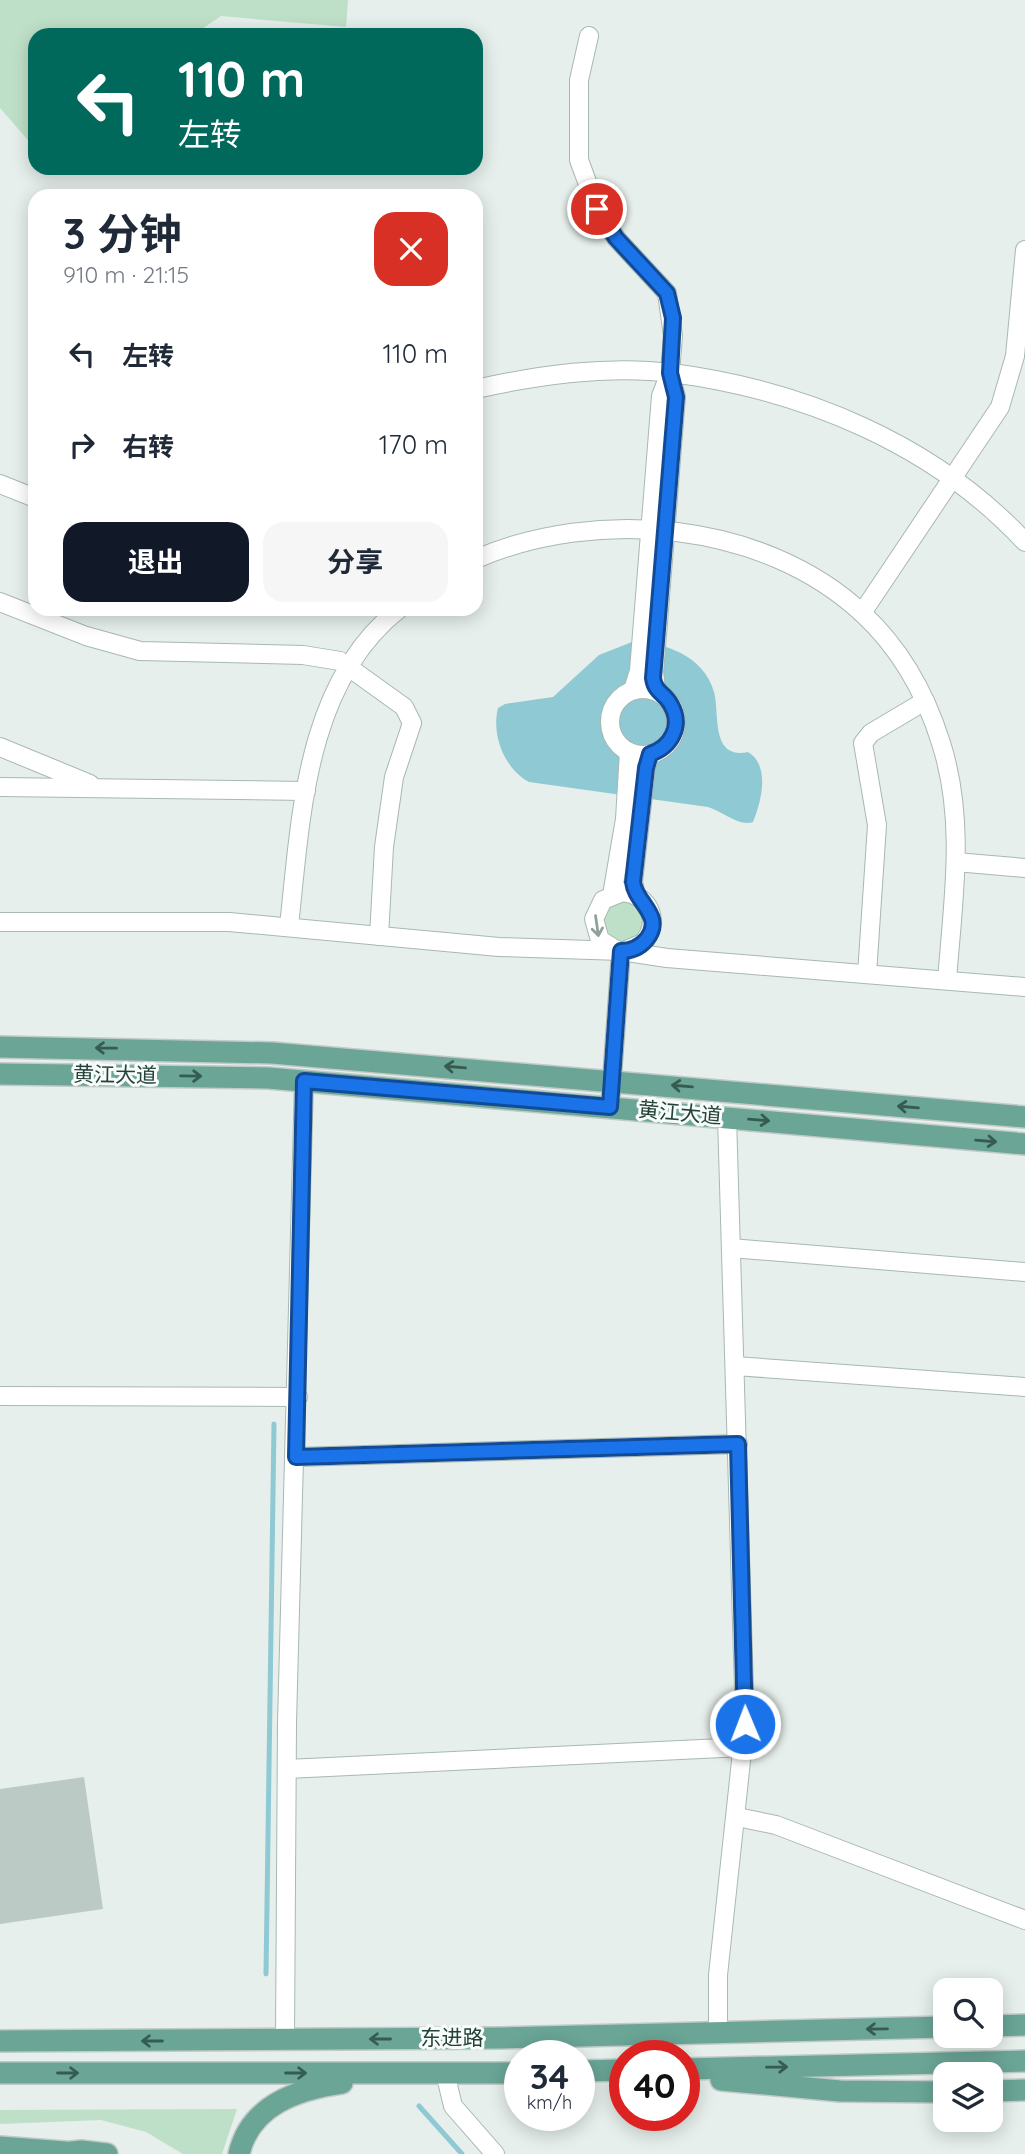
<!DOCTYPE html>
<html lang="zh">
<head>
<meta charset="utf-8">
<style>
  body { margin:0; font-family:Quicksand,"Noto Sans SC",sans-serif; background:#f6f6f7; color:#1f2937; height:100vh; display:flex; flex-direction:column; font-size:26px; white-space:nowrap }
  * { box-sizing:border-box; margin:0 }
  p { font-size:23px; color:#747a83 }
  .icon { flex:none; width:38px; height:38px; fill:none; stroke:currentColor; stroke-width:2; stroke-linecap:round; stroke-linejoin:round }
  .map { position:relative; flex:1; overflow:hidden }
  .side { position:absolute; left:28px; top:189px; width:455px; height:427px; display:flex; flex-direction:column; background:#fff; border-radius:21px; box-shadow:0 4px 18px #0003 }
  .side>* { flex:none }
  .guide { position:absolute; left:28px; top:28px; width:455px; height:147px; border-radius:21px; box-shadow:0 4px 18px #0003; background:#00695c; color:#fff; overflow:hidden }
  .buttons { position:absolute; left:933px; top:1978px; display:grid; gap:14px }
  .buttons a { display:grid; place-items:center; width:70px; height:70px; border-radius:14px; background:#fff; box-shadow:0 4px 18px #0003; font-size:35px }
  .speed { position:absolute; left:504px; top:2040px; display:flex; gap:14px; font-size:35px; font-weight:700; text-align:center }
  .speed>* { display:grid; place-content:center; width:91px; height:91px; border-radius:50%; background:#fff; box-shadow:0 4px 18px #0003; line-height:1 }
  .speed small { font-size:18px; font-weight:400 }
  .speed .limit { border:10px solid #d22; background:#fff; color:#111 }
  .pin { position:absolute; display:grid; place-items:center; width:60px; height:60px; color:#fff; margin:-30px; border:4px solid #fff; border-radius:50%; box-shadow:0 2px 7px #0007 }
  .me { position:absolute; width:77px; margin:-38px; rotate:359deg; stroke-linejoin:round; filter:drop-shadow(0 0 5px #0008) }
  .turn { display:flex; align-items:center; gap:24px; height:147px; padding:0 35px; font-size:32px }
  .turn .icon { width:91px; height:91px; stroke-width:2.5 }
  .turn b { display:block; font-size:49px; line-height:60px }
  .round { display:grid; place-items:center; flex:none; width:74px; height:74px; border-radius:21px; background:#f6f6f7 }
  .head { display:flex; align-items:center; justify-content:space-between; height:119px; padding:0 35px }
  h1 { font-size:42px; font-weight:700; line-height:52px }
  .cta { display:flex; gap:14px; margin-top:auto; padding:14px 35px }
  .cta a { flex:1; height:80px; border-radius:21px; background:#111827; color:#fff; font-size:28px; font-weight:700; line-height:80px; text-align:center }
  .cta a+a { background:#f6f6f7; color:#1f2937 }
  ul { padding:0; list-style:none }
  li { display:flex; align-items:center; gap:21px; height:91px; padding:0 35px }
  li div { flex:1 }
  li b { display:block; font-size:26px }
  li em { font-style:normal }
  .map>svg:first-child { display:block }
  .green { fill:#bfe0c8 }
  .water { fill:#8ec9d4 }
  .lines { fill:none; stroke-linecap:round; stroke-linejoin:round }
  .stream { stroke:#8ec9d4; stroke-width:5 }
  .building { fill:#bbcac4 }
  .minor-casing { stroke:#a8b8b2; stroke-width:20 }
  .major-casing { stroke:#c2cac8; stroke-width:24 }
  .minor { stroke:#fff; stroke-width:18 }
  .major { stroke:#6aa596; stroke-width:21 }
  .oneway { stroke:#92a09c }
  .oneway2 { stroke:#365b51 }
  .route-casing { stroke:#114b97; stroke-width:18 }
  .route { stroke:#1a73e8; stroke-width:12 }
  .labels { text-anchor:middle; stroke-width:6; stroke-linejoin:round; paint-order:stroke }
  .street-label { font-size:21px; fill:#24423a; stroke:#f7fbf9 }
</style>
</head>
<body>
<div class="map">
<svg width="1025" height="2154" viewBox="0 0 1025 2154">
  <rect width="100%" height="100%" fill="#e6efeb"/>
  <g class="green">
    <path d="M0 0H348L346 27 221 16 193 35H35L33 146 0 108Z"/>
    <circle cx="623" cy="921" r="21"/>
    <path d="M237 2109 222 2154H183L146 2132 101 2120 0 2124V2110Z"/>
  </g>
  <path class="water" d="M632 642C665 642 704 656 714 692 720 713 710 760 748 752 771 766 761 802 753 822 739 827 722 811 708 807L529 782C505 769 491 736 498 708L505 704 553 697 599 655Z"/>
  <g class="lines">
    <g class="stream">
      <path d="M266 1974 274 1424"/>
      <path d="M419 2106 462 2154"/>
    </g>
  </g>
  <path class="building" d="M84 1777 103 1909 0 1924V1789Z"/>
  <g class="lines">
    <g class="minor-casing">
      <g id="minor">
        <path d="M589 36 579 80V160L597 209 616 238 667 293 673 336 670 373 661 396 639 671 633 690"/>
        <path d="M476 389C539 375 607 365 672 373 803 390 934 444 1025 542"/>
        <path d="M0 484 35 498"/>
        <path d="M476 559C596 507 763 521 862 613 900 648 926 695 941 743 966 821 953 900 947 980"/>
        <path d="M0 602 86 636 140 651 303 655 340 661 404 707 412 723 394 777 384 847 379 936"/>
        <path d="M862 613 1000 407 1015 356 1025 250"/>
        <circle cx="643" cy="722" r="33"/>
        <path d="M656 691 654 672 676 397 670 373"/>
        <path d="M0 747 90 784"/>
        <path d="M0 787 306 791"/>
        <path d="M956 862 1025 868"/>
        <path d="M612 895 625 819 629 752"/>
        <path d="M636 895 633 882 646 768 650 754"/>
        <path d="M0 922H229L499 947 621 951 667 958 1025 987"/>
        <path d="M289 926C301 817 305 683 399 609"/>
        <path d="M618 951 600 940 594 919 603 900 623 892C650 895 661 922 643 943L624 951"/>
        <path d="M867 974 877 825 863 743 871 733 925 701"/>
        <path d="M610 1107 621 951"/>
        <path d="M731 1248 1025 1272"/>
        <path d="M735 1366 1025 1387"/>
        <path d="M0 1396 298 1397"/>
        <path d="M296 1457 738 1444"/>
        <path d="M287 1769 743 1747"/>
        <path d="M737 1817 776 1825 1025 1920"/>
        <path d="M718 2033V1975L745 1724 727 1117"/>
        <path d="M285 2040 287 1723 304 1081"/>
        <path d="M445 2073 453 2106 495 2154"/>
      </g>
    </g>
    <g class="major-casing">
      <g id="major">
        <path d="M0 1047 272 1053 1025 1117"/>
        <path d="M0 1074 268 1078 1025 1144"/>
        <path d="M990 2026 1025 2025"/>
        <path d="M0 2041 501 2038 945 2027"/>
        <path d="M684 2069 1025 2061"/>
        <path d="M579 2071 625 2070"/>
        <path d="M0 2073H520"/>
        <path d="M721 2080 840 2091 945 2092"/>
        <path d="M990 2091 1025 2090"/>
        <path d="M0 2147 65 2152"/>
        <path d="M54 2154 81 2151 107 2154"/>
        <path d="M239 2154C250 2105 298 2089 342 2083"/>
      </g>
    </g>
    <use href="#minor" class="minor"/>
    <use href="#major" class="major"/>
  </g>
  <defs><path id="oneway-shaft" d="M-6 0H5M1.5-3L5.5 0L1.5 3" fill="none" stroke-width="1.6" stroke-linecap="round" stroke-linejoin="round" transform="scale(1.75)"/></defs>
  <use class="oneway" href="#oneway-shaft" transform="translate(597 926) rotate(82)"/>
  <g class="oneway2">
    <use href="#oneway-shaft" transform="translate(106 1048) rotate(-179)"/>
    <use href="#oneway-shaft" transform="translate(455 1067) rotate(-175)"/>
    <use href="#oneway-shaft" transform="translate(191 1076) rotate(1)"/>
    <use href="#oneway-shaft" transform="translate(682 1086) rotate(-175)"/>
    <use href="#oneway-shaft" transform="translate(908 1107) rotate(-175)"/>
    <use href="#oneway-shaft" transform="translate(759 1120) rotate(5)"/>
    <use href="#oneway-shaft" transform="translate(986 1141) rotate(5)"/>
    <use href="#oneway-shaft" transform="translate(877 2029) rotate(179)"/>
    <use href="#oneway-shaft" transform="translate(380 2039) rotate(180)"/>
    <use href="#oneway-shaft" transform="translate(152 2041) rotate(180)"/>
    <use href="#oneway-shaft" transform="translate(777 2067) rotate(-1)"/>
    <use href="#oneway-shaft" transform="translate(68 2073)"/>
    <use href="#oneway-shaft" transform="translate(296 2073)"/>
  </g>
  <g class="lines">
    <g class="route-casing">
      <path id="route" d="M597 209 616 238 667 293 673 318 670 373 676 397 653 678C655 693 665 693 671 705 683 726 671 747 650 754L646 768 633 882C635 903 666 916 646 940 639 948 631 951 621 951L610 1107 304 1081 296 1457 738 1444 745 1724"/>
    </g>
    <use href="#route" class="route"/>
  </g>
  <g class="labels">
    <g class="street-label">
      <text transform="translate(115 1075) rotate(1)" y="7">黄江大道</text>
      <text transform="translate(680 1113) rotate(5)" y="7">黄江大道</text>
      <text x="452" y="2045">东进路</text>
    </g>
  </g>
</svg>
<div class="buttons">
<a><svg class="icon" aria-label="search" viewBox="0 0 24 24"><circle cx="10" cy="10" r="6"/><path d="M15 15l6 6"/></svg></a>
<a><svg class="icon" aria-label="layers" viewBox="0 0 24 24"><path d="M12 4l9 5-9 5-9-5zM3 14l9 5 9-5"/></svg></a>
</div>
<div class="speed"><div>34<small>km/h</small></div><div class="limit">40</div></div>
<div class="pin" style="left:597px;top:209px;background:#d93025"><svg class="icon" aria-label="arrive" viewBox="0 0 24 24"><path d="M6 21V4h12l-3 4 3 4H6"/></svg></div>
<svg class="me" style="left:745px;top:1724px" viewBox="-20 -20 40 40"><circle r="17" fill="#1a73e8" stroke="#fff" stroke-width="3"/><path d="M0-11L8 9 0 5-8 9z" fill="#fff"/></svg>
<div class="guide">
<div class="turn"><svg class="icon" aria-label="left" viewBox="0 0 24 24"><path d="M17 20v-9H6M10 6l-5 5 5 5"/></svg><div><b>110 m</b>左转</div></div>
</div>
<section class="side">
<div class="head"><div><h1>3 分钟</h1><p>910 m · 21:15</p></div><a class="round" style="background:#d93025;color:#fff"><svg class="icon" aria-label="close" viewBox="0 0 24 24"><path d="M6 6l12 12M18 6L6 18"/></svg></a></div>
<ul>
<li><svg class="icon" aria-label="left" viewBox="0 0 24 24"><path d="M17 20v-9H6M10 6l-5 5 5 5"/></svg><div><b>左转</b></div><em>110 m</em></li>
<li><svg class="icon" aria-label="right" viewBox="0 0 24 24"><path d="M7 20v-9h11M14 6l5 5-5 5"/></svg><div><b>右转</b></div><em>170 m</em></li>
</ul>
<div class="cta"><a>退出</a><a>分享</a></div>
</section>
</div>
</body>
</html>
